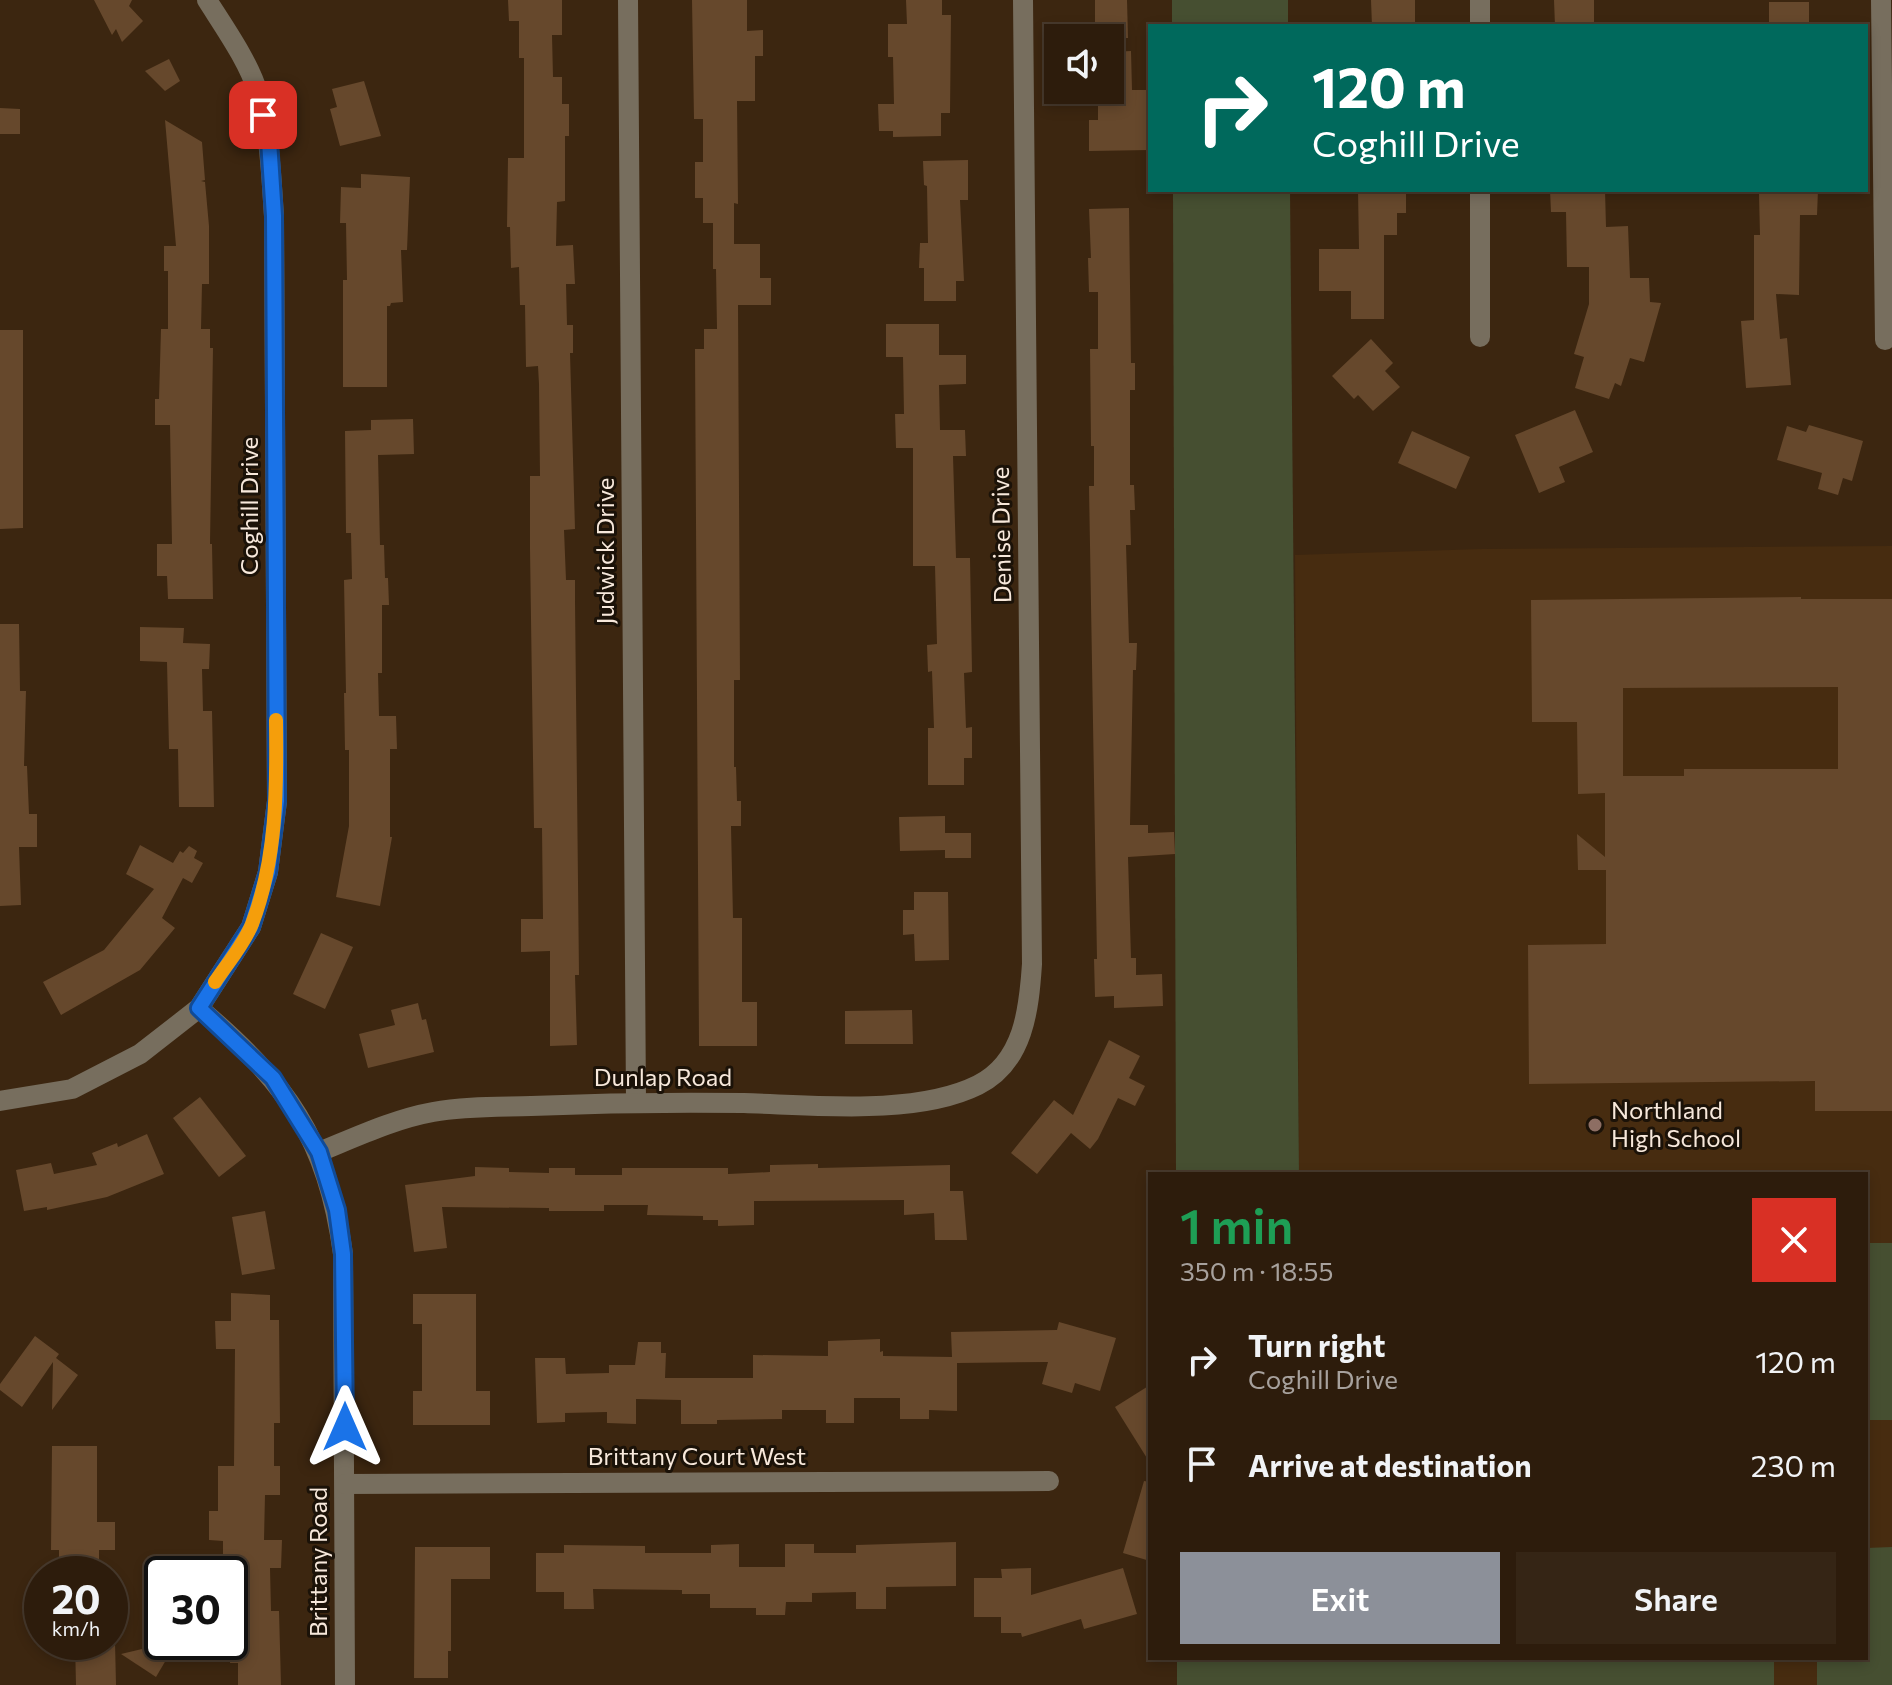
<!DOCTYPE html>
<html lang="en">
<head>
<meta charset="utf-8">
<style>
  body { margin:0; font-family:Commissioner,sans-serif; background:#352515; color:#f1f3f6; height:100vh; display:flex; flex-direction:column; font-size:30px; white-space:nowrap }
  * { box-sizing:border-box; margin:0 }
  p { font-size:26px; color:#a7a19d }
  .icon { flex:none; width:44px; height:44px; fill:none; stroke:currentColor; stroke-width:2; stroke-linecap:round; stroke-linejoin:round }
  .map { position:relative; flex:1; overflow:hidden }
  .side { position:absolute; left:1148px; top:1172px; width:720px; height:488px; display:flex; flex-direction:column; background:#2d1c0c; border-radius:0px; box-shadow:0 4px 12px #0003,0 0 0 2px #483a2d }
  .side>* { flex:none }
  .top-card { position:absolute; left:1148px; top:24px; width:720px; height:168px; border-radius:0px; box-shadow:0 4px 12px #0003,0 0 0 2px #483a2d; background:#00695c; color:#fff; overflow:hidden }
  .fabs { position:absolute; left:1044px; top:24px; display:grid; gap:16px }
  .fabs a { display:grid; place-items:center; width:80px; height:80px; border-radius:0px; background:#2d1c0c; box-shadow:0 4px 12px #0003,0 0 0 2px #483a2d; font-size:40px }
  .speed { position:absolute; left:24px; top:1556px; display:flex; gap:16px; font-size:40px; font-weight:700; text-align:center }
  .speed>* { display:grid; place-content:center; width:104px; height:104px; border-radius:50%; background:#2d1c0c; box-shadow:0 4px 12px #0003,0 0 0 2px #483a2d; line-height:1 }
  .speed small { font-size:20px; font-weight:400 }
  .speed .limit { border:4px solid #111; border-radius:12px; background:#fff; color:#111 }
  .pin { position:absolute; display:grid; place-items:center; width:68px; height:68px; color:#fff; margin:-34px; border-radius:16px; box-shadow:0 4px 12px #0006 }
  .me { position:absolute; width:88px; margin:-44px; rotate:0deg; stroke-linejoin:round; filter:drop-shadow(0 0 6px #0008) }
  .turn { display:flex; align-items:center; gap:28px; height:168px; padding:0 32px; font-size:36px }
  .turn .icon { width:104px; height:104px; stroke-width:2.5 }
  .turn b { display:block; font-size:56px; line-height:68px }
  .round { display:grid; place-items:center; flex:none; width:84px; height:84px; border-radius:0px; background:#352515 }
  .summary { display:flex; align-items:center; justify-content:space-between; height:136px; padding:0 32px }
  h1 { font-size:48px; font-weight:600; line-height:60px; color:#1e9e55 }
  .button { display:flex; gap:16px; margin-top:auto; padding:16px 32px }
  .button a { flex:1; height:92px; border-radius:0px; background:#8c9099; color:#fff; font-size:32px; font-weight:600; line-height:92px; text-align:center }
  .button a+a { background:#352515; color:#f1f3f6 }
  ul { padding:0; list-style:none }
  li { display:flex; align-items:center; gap:24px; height:104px; padding:0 32px }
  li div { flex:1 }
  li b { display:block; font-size:30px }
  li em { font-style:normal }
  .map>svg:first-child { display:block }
  .built { fill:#472c10 }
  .green { fill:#464f31 }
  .building { fill:#66482c; fill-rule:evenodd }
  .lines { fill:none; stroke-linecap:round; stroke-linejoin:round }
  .minor { stroke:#776e5e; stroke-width:20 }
  .route-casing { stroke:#114b97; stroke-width:20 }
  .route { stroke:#1a73e8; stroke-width:14 }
  .slow { stroke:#f59e0b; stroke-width:14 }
  .education-dot { fill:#8d6e63; stroke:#1b1208; stroke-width:3 }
  .labels { text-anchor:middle; stroke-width:6; stroke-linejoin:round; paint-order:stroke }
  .street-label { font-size:24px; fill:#f7e8db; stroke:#1b1208 }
  .poi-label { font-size:24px; fill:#f7e8db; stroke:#1b1208; text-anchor:start }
</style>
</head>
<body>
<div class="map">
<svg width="1892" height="1685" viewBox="0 0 1892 1685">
  <rect width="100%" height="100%" fill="#3c2610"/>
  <path class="built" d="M1892 546V1685H1304V1658H1866V1174H1299L1295 555 1482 549Z"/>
  <g class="green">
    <rect x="1172" y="0" width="116" height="26"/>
    <path d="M1173 190H1290L1299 1174H1176Z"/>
    <rect x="1866" y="1243" width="26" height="177"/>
    <path d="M1892 1547V1685H1817V1658H1866V1548Z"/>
    <rect x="1177" y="1658" width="597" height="27"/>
  </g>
  <g class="building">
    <path d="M94 0H132L129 6 143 21 122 42 116 29 112 35Z"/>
    <path d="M508 0H562V35H552L553 77H562V104H569V136H565V201L557 202 556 246 573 245 575 284H566L567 325H573V353H570L575 529 564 530 566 580H575V601L579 975H575L577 1045 550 1046V951L521 952V919H543L542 828H534L530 549V476H540L539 384 538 366 526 367 525 305H520L519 267 511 268 510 227H507L508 158H524V58H519V21H509Z"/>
    <path d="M692 0H747V31L763 30V56H755V101H737L738 204 734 203V244H760V278H771V305H738L740 680H734V767H736L737 801H741V826H731L733 918H742V1002H757V1046H699L695 349H704V329H717L716 269H713V223H703V198H695V162H703V119H694Z"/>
    <path d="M906 0H942V15H951L950 113H941V136L893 137V131H879L878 104H894L893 57H888V24H907Z"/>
    <path d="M1095 0H1127L1128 38H1095Z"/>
    <path d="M1371 0H1415V26H1372Z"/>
    <path d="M1554 0H1594V26H1555Z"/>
    <rect x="1769" y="2" width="40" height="24"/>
    <path d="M1131 51 1132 90H1150V150L1089 151V120H1098V102H1104V91H1110V52Z"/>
    <path d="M169 59 180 81 165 91 145 71Z"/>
    <path d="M364 81 381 136 340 146 330 109 337 107 332 89Z"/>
    <path d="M0 108 20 109V134H0Z"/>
    <path d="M165 120 202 142 205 180 201 181 205 182 209 226V284H202L201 329H210V348H213L210 544H212L213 599H168L167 576H157V544H172L170 425H155V399H159L161 329H168V271H164V246H176Z"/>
    <path d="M968 160V200H960L964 281H956V301H924V268H919L920 243H928L927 186 924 185 923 161Z"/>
    <path d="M361 174 410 177 407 250H401L403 302 391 303 390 306H387V387H343V280H347L346 223H340L341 187 361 188Z"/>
    <path d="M1358 190H1406V213H1397V235H1384V319H1351V291H1319V249H1359Z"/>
    <path d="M1550 190H1605L1606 227 1628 226 1630 278H1649L1650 302 1661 303 1644 362 1630 358 1621 386 1615 383 1609 399 1575 388 1584 357 1574 354 1589 304V267H1567L1566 212H1551Z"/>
    <path d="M1769 190H1818L1817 215H1800L1799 295 1776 294 1780 339 1787 338 1791 385 1746 388 1741 321 1754 320V235H1760L1759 194H1769Z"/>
    <path d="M1129 208 1131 363H1135V390H1130V485H1134L1135 510H1130L1131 545H1126L1129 643H1137L1136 670H1133L1130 825H1148V833L1174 832 1175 854 1128 857 1131 958H1136V975L1162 974 1163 1006 1114 1008V996L1095 997 1094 959H1097L1089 486H1094V446H1091L1090 349H1098V292H1089L1088 258H1091L1089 209Z"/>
    <path d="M886 324H939V355H966V384L939 385 940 430H965L966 456H953L956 558H970L972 672 964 673 966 728 972 727V758H964V785H928V728H934L932 671 928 672 927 645 937 644 935 566H913V448H896L895 414H904L903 357H886Z"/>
    <path d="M0 330H23V528L0 529Z"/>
    <path d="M1371 339 1393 363 1385 371 1400 387 1373 411 1358 395 1354 399 1332 376Z"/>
    <path d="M1575 410 1593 452 1559 467 1565 482 1539 493 1515 435Z"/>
    <path d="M413 419 414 454 378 455 380 545H384L385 578H388L389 605H382V673H378L379 716H396L397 749H390V837H392L380 906 336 897 349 826V750H345L344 693H346L344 580 352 579 351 533H346L345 431 371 430V420Z"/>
    <path d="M1809 425 1863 441 1852 481 1843 478 1838 495 1818 489 1822 473 1777 460 1787 426 1806 432Z"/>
    <path d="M1412 431 1470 457 1456 489 1398 463Z"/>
    <path d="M1801 597V599H1892V1111H1815V1081L1529 1084 1528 945 1606 944V870H1578L1577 834 1605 857V793L1578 794 1577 722H1532L1531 600ZM1838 687V769H1684V776H1623V688Z"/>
    <path d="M0 624H19L20 691H26L24 766H27L29 814H37V847H19L21 905 0 906Z"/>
    <path d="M140 627 184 628 183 643 210 644 209 669H202L203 711H212L214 807H179L178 749H169L167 662 140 661Z"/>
    <path d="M945 816V833H971V858H945V850L900 851 899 817Z"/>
    <path d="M140 845 173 863 180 851 183 853 189 846 197 851 194 858 203 863 192 883 183 878 162 918 175 928 140 970 61 1015 43 982 104 950 154 889 126 874Z"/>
    <path d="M914 892H948L949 960 915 961 914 934 903 935V910H914Z"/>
    <path d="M321 933 353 947 325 1009 293 994Z"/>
    <path d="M418 1003 422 1020 426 1019 434 1052 368 1068 359 1034 395 1025 391 1010Z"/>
    <path d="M912 1010 913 1044H845V1011Z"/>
    <path d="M1109 1040 1140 1056 1129 1078 1145 1086 1135 1106 1118 1098 1098 1139 1090 1149 1071 1133 1037 1174 1011 1153 1054 1100 1073 1115Z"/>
    <path d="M200 1097 246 1156 219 1177 173 1118Z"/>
    <path d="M147 1134 164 1174 107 1197 47 1210V1207L24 1211 16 1170 51 1163 54 1174 97 1165 92 1153 117 1143 118 1147Z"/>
    <path d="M818 1164V1168L950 1165V1191H963L967 1240H935L934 1213 904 1215V1200L754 1201V1225L718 1226V1220H703V1216L647 1215 648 1205H604V1211H549V1208L442 1207 447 1248 414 1252 405 1185 475 1176V1167L509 1168V1172L549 1173V1168H575V1175H622V1168H728V1174L770 1172V1165Z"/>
    <path d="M265 1211 275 1269 242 1275 232 1217Z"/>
    <path d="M231 1293 270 1295V1320H279L280 1423H274V1466H280V1495H265L264 1540H282L281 1568H270L271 1611H279L281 1685H238V1663H230L232 1568H223V1541L209 1540V1511H218V1466H234L235 1349H216L215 1321H231Z"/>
    <path d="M413 1294H476V1391H490V1425H413V1391H422V1324H413Z"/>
    <path d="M1059 1322 1116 1338 1100 1391 1075 1383 1072 1393 1042 1384 1048 1362 957 1363V1411L929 1410V1419H900V1398H854V1423H826V1410H782V1419L717 1420V1424H681V1400L636 1399V1424L607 1423V1412L565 1413V1422L537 1423 535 1358H565L566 1374 609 1373V1365H635L638 1342H661V1353H666L665 1378H753V1355L828 1356V1341L880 1339V1352L883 1351V1356L952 1357 951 1332 1057 1330Z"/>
    <path d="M35 1336 59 1354 56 1358 78 1375 52 1410 53 1362 22 1407 0 1390V1384Z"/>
    <path d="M1150 1385V1463L1115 1407Z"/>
    <path d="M52 1446H97V1522H115V1550H99V1574H59V1550H51Z"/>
    <path d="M1144 1481 1150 1482V1561L1123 1553Z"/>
    <path d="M956 1542V1586L886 1587V1609H856V1592L812 1593V1602H786L785 1615H756V1608H710V1594H682V1590L593 1589 594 1609H564V1592H536V1553H564V1545L645 1546V1553H711V1545L739 1544V1567H785V1544H814V1553H856V1545Z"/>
    <path d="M415 1547H490V1579H451V1651H448V1678H414Z"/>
    <path d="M1031 1568V1595L1123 1568 1137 1614 1084 1629 1081 1619 1022 1637 1021 1633H1001V1617H974V1578H1002L1001 1569Z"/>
    <path d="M75 1642H115L116 1685H76Z"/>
    <path d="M163 1644 166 1660 156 1677 121 1654Z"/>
  </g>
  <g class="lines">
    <g class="minor">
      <path d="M628 0 636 1101"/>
      <path d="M1480 0V26"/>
      <path d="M1881 0 1885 340"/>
      <path d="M1480 190V337"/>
      <path d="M199 1008C287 1083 327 1138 343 1254L345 1685"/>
      <path d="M0 1101 72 1089 140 1054 199 1008 251 927 268 872 277 801 274 216C271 174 270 133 258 93 249 62 224 27 207 0"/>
      <path d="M319 1152C356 1137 394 1119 433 1112 465 1106 499 1107 531 1106 602 1103 672 1102 744 1103 813 1105 916 1116 978 1085 1024 1062 1029 1009 1032 964L1023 0"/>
      <path d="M345 1484 1049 1481"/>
    </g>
  </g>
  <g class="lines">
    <g class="route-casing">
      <path id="route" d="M263 115 269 141 274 216 277 801 268 872 251 927 199 1008 273 1078 319 1152 337 1210 343 1254 345 1427"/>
    </g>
    <use href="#route" class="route"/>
    <path class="slow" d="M215 982C227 964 244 944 252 924 277 858 277 789 276 720"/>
  </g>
  <circle class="education-dot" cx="1595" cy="1125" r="8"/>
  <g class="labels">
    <g class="street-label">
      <text transform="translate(250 506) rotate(-90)" y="8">Coghill Drive</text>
      <text transform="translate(1002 535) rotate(-91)" y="8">Denise Drive</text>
      <text transform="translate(606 551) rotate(-90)" y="8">Judwick Drive</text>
      <text x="663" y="1086">Dunlap Road</text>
      <text x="697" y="1465">Brittany Court West</text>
      <text transform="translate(319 1562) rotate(-90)" y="8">Brittany Road</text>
    </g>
    <g class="poi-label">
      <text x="1611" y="1119">Northland<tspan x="1611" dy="28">High School</tspan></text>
    </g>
  </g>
</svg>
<div class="fabs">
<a><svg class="icon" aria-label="sound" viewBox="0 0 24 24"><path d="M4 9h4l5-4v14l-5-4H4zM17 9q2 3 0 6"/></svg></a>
</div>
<div class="speed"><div>20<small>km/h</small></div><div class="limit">30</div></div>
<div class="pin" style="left:263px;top:115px;background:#d93025"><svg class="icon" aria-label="arrive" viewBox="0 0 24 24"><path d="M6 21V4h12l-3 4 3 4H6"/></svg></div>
<svg class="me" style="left:345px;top:1427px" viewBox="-20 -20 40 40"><path d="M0-17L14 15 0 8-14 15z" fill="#1a73e8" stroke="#fff" stroke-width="4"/></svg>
<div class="top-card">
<div class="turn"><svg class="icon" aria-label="right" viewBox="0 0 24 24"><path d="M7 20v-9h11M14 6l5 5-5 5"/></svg><div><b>120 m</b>Coghill Drive</div></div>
</div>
<section class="side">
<div class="summary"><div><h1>1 min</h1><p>350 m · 18:55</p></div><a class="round" style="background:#d93025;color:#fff"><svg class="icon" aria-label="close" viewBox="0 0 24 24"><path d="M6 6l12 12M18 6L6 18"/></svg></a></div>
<ul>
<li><svg class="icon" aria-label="right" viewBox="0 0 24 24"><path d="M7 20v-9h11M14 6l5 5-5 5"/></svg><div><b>Turn right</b><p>Coghill Drive</p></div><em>120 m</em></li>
<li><svg class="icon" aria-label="arrive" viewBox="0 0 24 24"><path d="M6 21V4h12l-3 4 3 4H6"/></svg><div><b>Arrive at destination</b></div><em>230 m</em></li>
</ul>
<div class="button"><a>Exit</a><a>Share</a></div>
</section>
</div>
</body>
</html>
